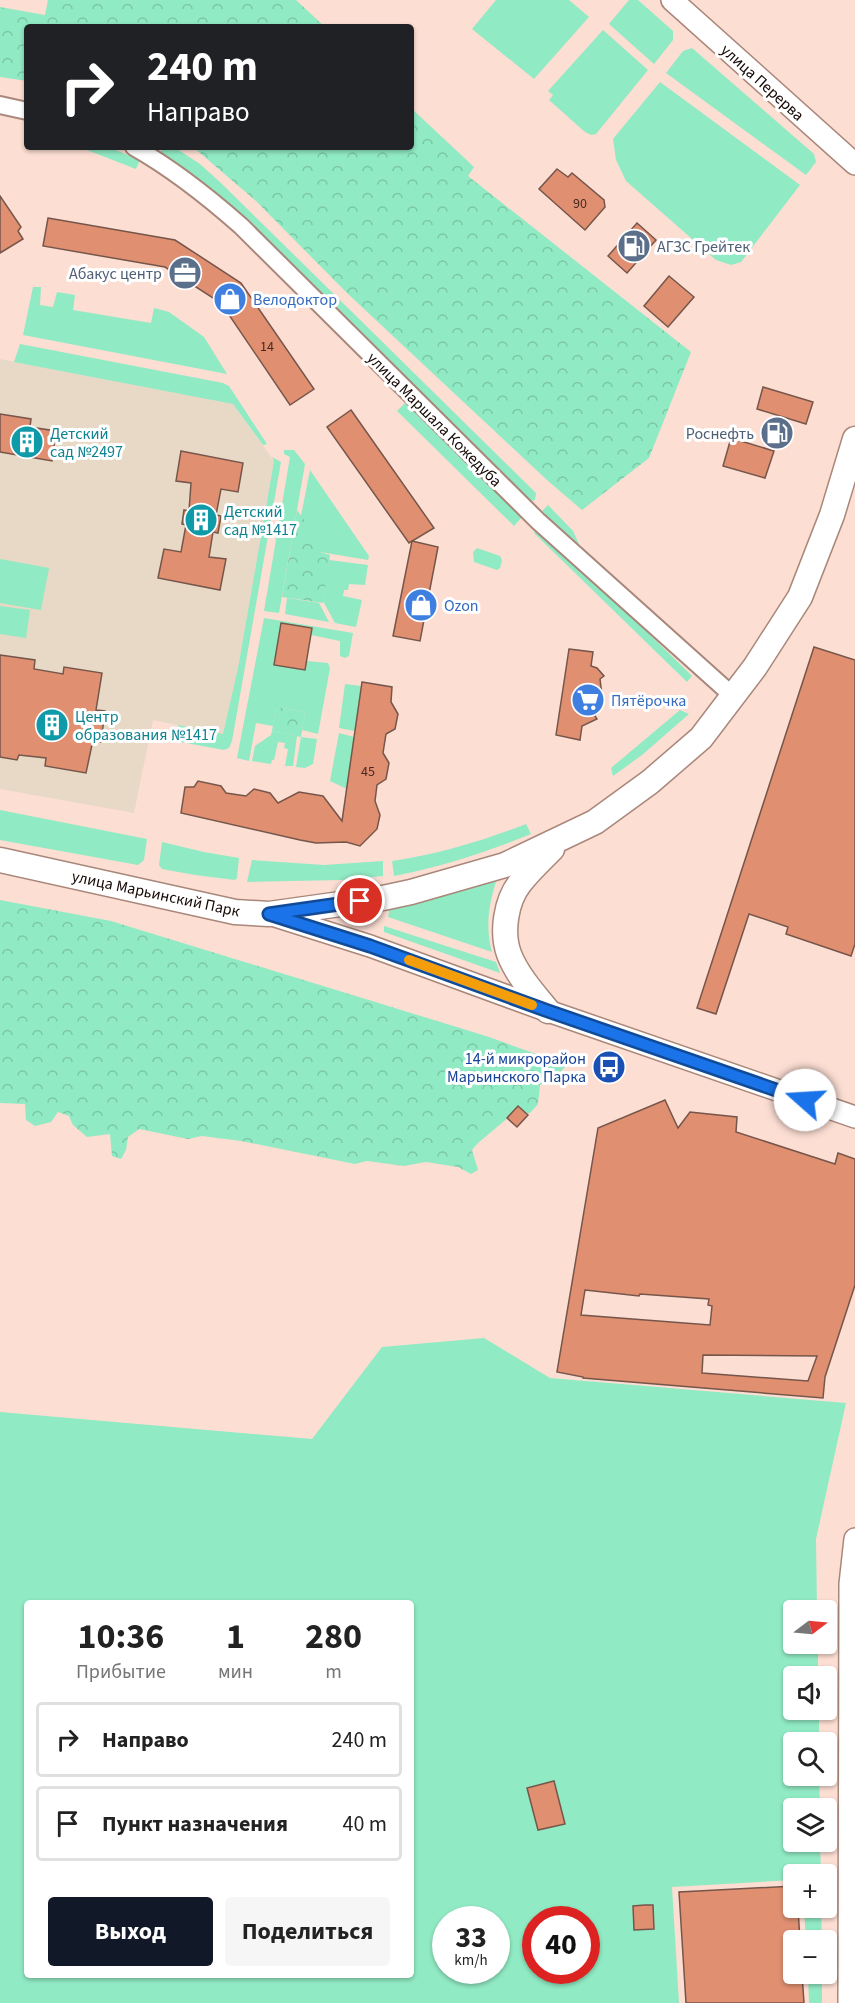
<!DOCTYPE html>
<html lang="ru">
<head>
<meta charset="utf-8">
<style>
  body { margin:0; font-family:"Source Sans 3",sans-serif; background:#f6f6f6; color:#222; height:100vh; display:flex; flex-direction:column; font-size:22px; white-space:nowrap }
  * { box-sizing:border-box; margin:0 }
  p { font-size:20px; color:#767676 }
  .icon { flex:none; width:33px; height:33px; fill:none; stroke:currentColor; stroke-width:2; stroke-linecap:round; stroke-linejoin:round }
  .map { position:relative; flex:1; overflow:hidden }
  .side { position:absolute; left:24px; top:1600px; width:390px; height:378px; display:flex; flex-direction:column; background:#fff; border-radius:6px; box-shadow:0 2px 4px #0004 }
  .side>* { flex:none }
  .guide { position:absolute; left:24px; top:24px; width:390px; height:126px; border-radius:6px; box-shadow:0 2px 4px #0004; background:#202124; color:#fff; overflow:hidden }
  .needle { width:39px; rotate:74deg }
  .controls { position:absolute; left:783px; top:1600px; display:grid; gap:12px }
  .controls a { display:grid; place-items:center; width:54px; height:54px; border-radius:6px; background:#fff; box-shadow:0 2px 4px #0004; font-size:30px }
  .speed { position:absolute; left:432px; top:1906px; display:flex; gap:12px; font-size:30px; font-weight:700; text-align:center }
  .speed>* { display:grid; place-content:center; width:78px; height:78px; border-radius:50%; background:#fff; box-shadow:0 2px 4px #0004; line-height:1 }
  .speed small { font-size:15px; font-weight:400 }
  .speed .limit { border:9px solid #d22; background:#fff; color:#111 }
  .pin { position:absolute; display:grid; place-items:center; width:51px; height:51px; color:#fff; margin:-26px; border:3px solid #fff; border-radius:50%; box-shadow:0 2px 6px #0007 }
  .me { position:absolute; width:66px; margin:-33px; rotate:289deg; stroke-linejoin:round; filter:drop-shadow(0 0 4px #0008) }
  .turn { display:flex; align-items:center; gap:21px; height:126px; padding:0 24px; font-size:27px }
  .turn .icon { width:78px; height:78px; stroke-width:2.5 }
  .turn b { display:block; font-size:42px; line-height:51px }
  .eta { display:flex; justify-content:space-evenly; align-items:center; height:102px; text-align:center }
  .eta b { font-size:36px; font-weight:700; line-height:42px }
  .button { display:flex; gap:12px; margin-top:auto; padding:12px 24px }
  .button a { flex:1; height:69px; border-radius:6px; background:#111827; color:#fff; font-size:24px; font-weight:700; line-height:69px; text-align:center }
  .button a+a { background:#f6f6f6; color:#222 }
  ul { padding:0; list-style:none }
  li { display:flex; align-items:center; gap:18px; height:75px; margin:0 12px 9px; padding:0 12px; border:3px solid #e0e0e0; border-radius:6px }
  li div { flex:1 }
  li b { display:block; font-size:22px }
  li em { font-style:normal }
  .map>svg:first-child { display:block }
  .education { fill:#e7d9c6 }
  .grass { fill:#90eac3; fill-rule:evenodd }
  .forest { fill:url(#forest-crowns) }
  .building { fill:#e08f71; stroke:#76564b; stroke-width:1.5; fill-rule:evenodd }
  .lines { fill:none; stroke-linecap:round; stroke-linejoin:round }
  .minor-casing { stroke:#a9877a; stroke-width:20 }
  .tertiary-casing { stroke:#a9877a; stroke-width:24 }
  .secondary-casing { stroke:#a9877a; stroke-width:27 }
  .minor { stroke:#fff; stroke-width:16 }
  .tertiary { stroke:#fff; stroke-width:21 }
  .secondary { stroke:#fff; stroke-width:24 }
  .route-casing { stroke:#114b97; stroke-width:15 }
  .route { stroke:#1a73e8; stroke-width:10 }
  .slow { stroke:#f59e0b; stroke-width:10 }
  .labels { text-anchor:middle; stroke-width:6; stroke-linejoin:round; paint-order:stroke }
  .number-label { font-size:14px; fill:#472a20 }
  .street-label { font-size:16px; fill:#140805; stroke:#fff }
  .service-label { font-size:16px; fill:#4e5e75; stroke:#fff; text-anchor:end }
  .shop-label { font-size:16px; fill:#366cbe; stroke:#fff; text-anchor:start }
  .culture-label { font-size:16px; fill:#0d838f; stroke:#fff; text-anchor:start }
  .transit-label { font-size:16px; fill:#164399; stroke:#fff; text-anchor:end }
</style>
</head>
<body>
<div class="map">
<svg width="855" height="2003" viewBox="0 0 855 2003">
  <defs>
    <pattern id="forest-crowns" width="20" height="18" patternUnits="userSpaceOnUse" patternTransform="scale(1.5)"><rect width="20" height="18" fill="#90eac3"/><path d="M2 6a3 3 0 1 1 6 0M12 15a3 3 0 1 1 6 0" fill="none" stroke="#7bc7a6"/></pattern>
  </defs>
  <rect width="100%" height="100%" fill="#fcded3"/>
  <path class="education" d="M0 359 233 404 274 461 238 668 223 735 153 720 134 813 0 789Z"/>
  <g class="grass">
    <path d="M496 0H569L589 17 534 79 472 29Z"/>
    <path d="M629 0H638L673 31V40L654 64 609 24Z"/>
    <path d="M603 30 648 70 596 134 591 135 585 132 549 100 553 95 548 91Z"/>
    <path d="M692 48 814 154 816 162 806 175 666 73 683 51Z"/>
    <path d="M660 82 800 185 741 262 731 265 716 260 626 181 616 160 613 139Z"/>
    <path d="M79 147H108L140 160 136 169Z"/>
    <path d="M161 147H174L200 164 221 183 536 493 535 500 529 502 217 196 196 178 161 153Z"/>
    <path d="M33 287H41L40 305 53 307 57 292 75 295 73 310 151 323 154 308 169 312 204 337 227 374 23 335Z"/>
    <path d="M20 344 223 383 229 386 267 444 263 445 233 404 14 362Z"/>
    <path d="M405 403 522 517 514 526 397 411Z"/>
    <path d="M284 450H294L305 464 279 613 264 611 290 457 284 454Z"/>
    <path d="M272 457 281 462 232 741 229 748 224 750 181 742 176 737 178 725 223 734 238 668 274 461Z"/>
    <path d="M310 470 369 556 368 560 320 552 301 516Z"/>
    <path d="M548 505 573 531 583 553 542 511Z"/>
    <path d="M539 526 692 676 687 682 534 533Z"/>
    <path d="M477 548 500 556 502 560 500 568 497 570 474 562 473 552Z"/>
    <path d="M0 559 49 568 41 610 0 603Z"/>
    <path d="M329 560 368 565 365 585 349 584 348 590H344L343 596 362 600 356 627 335 623 323 601Z"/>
    <path d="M287 598 319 603 329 622 285 614Z"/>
    <path d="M0 606 30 610 26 638 0 634Z"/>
    <path d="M264 618 353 633 349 656 345 658 340 656V641L311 635 312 628 281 623 274 665 305 670 307 661 328 663 330 668 318 734 302 730 305 712 276 707 273 726 256 723 249 761 237 758Z"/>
    <path d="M345 684 361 686 355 731 339 728Z"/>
    <path d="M680 710 689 714 642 755 613 776 611 768Z"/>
    <path d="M272 731 297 736 293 766H285L288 749 284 748 285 743 278 742 274 760H272L271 764 252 761 255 746 271 735Z"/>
    <path d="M339 733 354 737 347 789 330 781Z"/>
    <path d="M301 737 317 739 313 764 305 768 296 767Z"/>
    <path d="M0 810 147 839 144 860 138 865 0 840Z"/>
    <path d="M526 824 531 834C486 852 441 867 394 876L392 861C439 854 482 841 526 824Z"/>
    <path d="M162 842 204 852 239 858 237 878 235 880 195 875 162 869 159 865Z"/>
    <path d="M252 860 324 865 383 861V876L342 880 247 882Z"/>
    <path d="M498 876C489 902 485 925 492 952L388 917 390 907Z"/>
    <path d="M384 926 496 962 500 973 384 932Z"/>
    <path d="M484 1338 550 1378 846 1403 816 1539 817 1611H794V1644H818V1677H794V1710H819V1743H794V1776H819L820 1809H794V1842H820L821 1875H794L793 1880 672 1887 679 2003H0V1412L312 1439 382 1347ZM27 1604H411V1976H27ZM446 1920H496V1971H446ZM536 1920H586V1971H536Z"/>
    <path d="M804 1908H821L822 1941H806Z"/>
    <path d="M808 1974H822V2003H809Z"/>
  </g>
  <g class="forest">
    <path d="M48 0H296L325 27H27V81L0 77V7L45 15Z"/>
    <path d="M411 108 474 167 468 176 691 352 649 458 582 510 547 480 347 293 256 201 193 147H411Z"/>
    <path d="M297 510 321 543 320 552 330 555 323 603 282 597Z"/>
    <path d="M276 707 305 712 301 737 272 731Z"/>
    <path d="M0 900 111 921 486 1036 567 1065 553 1079 540 1085 538 1104 530 1113 510 1116 478 1143 472 1150 478 1170 471 1174 458 1167 426 1162 404 1166 367 1161 355 1164 241 1141 202 1136 188 1139 139 1129 128 1137 126 1150 121 1159 112 1156 110 1134 87 1137 73 1125 69 1116 58 1112 51 1122 35 1126 26 1120 25 1104 0 1103Z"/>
  </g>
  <g class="building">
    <path d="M557 169 568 177 572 173 604 200 605 207 585 230 539 189Z"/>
    <path d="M0 196 21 227 18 231 23 239 0 253Z"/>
    <path d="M48 218 175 240 241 283 314 389 290 405 221 303 165 267 43 246Z"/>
    <path d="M637 223 656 240 627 273 608 256Z"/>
    <path d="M669 276 694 297 668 327 644 306Z"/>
    <path d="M763 387 813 402 806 424 757 409Z"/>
    <path d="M351 410 434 528 409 543 327 427Z"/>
    <path d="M0 414 31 419 30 427 56 431 52 461 0 452Z"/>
    <path d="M731 438 774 451 765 478 723 466Z"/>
    <path d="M181 451 243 463 238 492 221 489 216 515 221 516 218 533 213 532 209 557 226 559 220 590 158 578 164 549 181 552 186 525 182 524 184 510 189 511 191 483 176 481Z"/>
    <path d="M412 541 438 547 420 641 393 636Z"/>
    <path d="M281 623 312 628 305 670 274 665Z"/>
    <path d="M814 647 855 660V944L851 956 786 934 788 927 749 914 716 1014 697 1008Z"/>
    <path d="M569 649 593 652 591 666 597 668 604 676 600 679 602 695 601 704 595 716 597 719 582 726 580 740 556 735Z"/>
    <path d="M0 655 35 660 34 669 63 674 64 667 102 673 96 710 105 711 101 742 93 740 86 773 45 766 46 758 19 755 17 760 0 757Z"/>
    <path d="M362 682 392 687 391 702 398 714 395 729 386 734 383 753 389 763 386 779 377 785 375 801 380 815 377 829 360 846 346 842 316 843 300 840 181 813 185 787H194L198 781 221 786 226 793 246 796 254 789 270 793 278 803 299 792 323 796 342 821Z"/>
    <path d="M665 1100 678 1128 690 1112 737 1117 736 1132 835 1164 838 1153 855 1159V1285L825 1377 823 1398 583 1378V1377L557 1372 598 1128ZM585 1290 639 1296 640 1294 709 1299 708 1305 712 1306 710 1325 581 1315ZM703 1355 817 1356 808 1381 702 1373Z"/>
    <path d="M518 1106 528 1115 517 1127 507 1118Z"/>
    <path d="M554 1781 565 1824 538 1830 527 1788Z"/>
    <path d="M794 1886V1908H798L800 1941H794V1974H802L804 2003H686L679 1892Z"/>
    <path d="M645 1905H653L654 1929 634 1930 633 1906Z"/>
  </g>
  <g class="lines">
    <g class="minor-casing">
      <g id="minor">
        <path d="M0 105 27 111"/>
        <path d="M134 147C173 169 207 196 241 226L538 521 733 696"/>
      </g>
    </g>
    <g class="tertiary-casing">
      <g id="tertiary">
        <path d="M672 0 855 164"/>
        <path d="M269 914 370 946 548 1011 855 1117"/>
        <path d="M849 2003 850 1584 855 1539"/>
      </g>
    </g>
    <g class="secondary-casing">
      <g id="secondary">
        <path d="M0 860 235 912 269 914 383 898 411 892 505 865 595 822 650 782 701 738 755 667 800 597 832 515 855 439"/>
        <path d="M548 1011C534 994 517 975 509 954 501 932 506 901 520 883 529 871 541 860 552 849"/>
      </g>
    </g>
    <use href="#minor" class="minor"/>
    <use href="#tertiary" class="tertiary"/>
    <use href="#secondary" class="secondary"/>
  </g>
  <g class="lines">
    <g class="route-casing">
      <path id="route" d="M360 901 269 914 370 946 548 1011 805 1100"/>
    </g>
    <use href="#route" class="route"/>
    <path class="slow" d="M409 960 532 1005"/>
  </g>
  <defs>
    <g id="fuel-disc" transform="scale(1.725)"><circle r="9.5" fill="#5c6f8a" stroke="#fff"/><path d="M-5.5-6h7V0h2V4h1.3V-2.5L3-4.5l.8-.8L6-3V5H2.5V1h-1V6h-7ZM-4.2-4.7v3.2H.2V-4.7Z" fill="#fff"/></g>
    <g id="office-disc" transform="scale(1.725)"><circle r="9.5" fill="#5c6f8a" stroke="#fff"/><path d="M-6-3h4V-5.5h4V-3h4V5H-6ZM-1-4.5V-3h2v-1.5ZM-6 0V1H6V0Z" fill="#fff"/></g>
    <g id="shop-disc" transform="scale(1.725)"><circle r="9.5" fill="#3f7fe0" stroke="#fff"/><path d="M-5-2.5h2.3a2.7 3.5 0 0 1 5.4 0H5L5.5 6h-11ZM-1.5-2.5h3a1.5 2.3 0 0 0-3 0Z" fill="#fff"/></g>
    <g id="building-disc" transform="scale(1.725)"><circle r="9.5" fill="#0f9aa8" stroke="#fff"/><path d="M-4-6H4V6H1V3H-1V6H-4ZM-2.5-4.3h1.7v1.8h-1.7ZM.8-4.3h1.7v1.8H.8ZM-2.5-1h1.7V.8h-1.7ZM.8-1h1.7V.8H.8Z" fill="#fff"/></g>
    <g id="supermarket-disc" transform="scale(1.725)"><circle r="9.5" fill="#3f7fe0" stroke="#fff"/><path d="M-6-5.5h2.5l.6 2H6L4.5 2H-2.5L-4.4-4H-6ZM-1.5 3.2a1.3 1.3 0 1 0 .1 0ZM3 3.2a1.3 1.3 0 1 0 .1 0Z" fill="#fff"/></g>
    <g id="bus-disc" transform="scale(1.725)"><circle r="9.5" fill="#1a4fb4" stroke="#fff"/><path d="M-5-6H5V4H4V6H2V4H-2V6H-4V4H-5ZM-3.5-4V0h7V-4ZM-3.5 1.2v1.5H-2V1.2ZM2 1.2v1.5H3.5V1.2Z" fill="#fff"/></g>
  </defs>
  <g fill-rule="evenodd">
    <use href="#fuel-disc" x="634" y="246"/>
    <use href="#office-disc" x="185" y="273"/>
    <use href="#shop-disc" x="230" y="299"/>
    <use href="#fuel-disc" x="777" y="433"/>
    <use href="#building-disc" x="27" y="442"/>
    <use href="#building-disc" x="201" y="520"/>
    <use href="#shop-disc" x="421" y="605"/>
    <use href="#supermarket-disc" x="588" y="700"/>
    <use href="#building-disc" x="52" y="725"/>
    <use href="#bus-disc" x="609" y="1067"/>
  </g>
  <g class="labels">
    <g class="number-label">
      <text x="580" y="208">90</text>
      <text x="267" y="351">14</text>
      <text x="368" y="776">45</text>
    </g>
    <g class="street-label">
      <text transform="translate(763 82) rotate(42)" y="6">улица Перерва</text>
      <text transform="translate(435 419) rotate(45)" y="6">улица Маршала Кожедуба</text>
      <text transform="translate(156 893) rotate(12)" y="6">улица Марьинский Парк</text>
    </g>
    <g class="service-label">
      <text x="657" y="252" text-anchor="start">АГЗС Грейтек</text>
      <text x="162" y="279">Абакус центр</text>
      <text x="754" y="439">Роснефть</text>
    </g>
    <g class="shop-label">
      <text x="253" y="305">Велодоктор</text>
      <text x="444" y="611">Ozon</text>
      <text x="611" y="706">Пятёрочка</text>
    </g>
    <g class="culture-label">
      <text x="50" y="439">Детский<tspan x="50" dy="18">сад №2497</tspan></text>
      <text x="224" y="517">Детский<tspan x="224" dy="18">сад №1417</tspan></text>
      <text x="75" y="722">Центр<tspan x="75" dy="18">образования №1417</tspan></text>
    </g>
    <g class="transit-label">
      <text x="586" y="1064">14-й микрорайон<tspan x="586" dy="18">Марьинского Парка</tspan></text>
    </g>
  </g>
</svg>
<div class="controls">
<a><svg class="needle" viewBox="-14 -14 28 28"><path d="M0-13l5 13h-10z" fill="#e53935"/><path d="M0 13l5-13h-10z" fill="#767676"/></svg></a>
<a><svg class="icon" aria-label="sound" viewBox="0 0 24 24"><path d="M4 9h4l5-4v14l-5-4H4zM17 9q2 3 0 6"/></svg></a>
<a><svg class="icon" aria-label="search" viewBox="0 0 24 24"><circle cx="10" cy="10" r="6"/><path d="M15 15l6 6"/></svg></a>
<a><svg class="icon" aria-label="layers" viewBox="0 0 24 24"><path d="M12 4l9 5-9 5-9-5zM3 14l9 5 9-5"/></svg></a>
<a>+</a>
<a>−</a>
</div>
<div class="speed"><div>33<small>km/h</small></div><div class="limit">40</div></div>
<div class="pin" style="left:360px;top:901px;background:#d93025"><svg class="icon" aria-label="arrive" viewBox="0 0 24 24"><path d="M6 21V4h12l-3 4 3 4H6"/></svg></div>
<svg class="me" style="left:805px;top:1100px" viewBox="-20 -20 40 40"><circle r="19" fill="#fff"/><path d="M0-13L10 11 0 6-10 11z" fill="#1a73e8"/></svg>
<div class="guide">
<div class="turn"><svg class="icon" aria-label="right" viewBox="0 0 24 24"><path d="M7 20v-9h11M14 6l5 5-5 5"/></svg><div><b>240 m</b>Направо</div></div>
</div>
<section class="side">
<div class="eta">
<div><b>10:36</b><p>Прибытие</p></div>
<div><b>1</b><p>мин</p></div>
<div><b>280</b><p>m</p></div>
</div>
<ul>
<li><svg class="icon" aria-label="right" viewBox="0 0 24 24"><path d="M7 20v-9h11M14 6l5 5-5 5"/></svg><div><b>Направо</b></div><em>240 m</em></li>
<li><svg class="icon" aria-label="arrive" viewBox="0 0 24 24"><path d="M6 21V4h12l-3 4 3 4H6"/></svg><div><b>Пункт назначения</b></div><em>40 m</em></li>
</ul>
<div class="button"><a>Выход</a><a>Поделиться</a></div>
</section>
</div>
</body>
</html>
